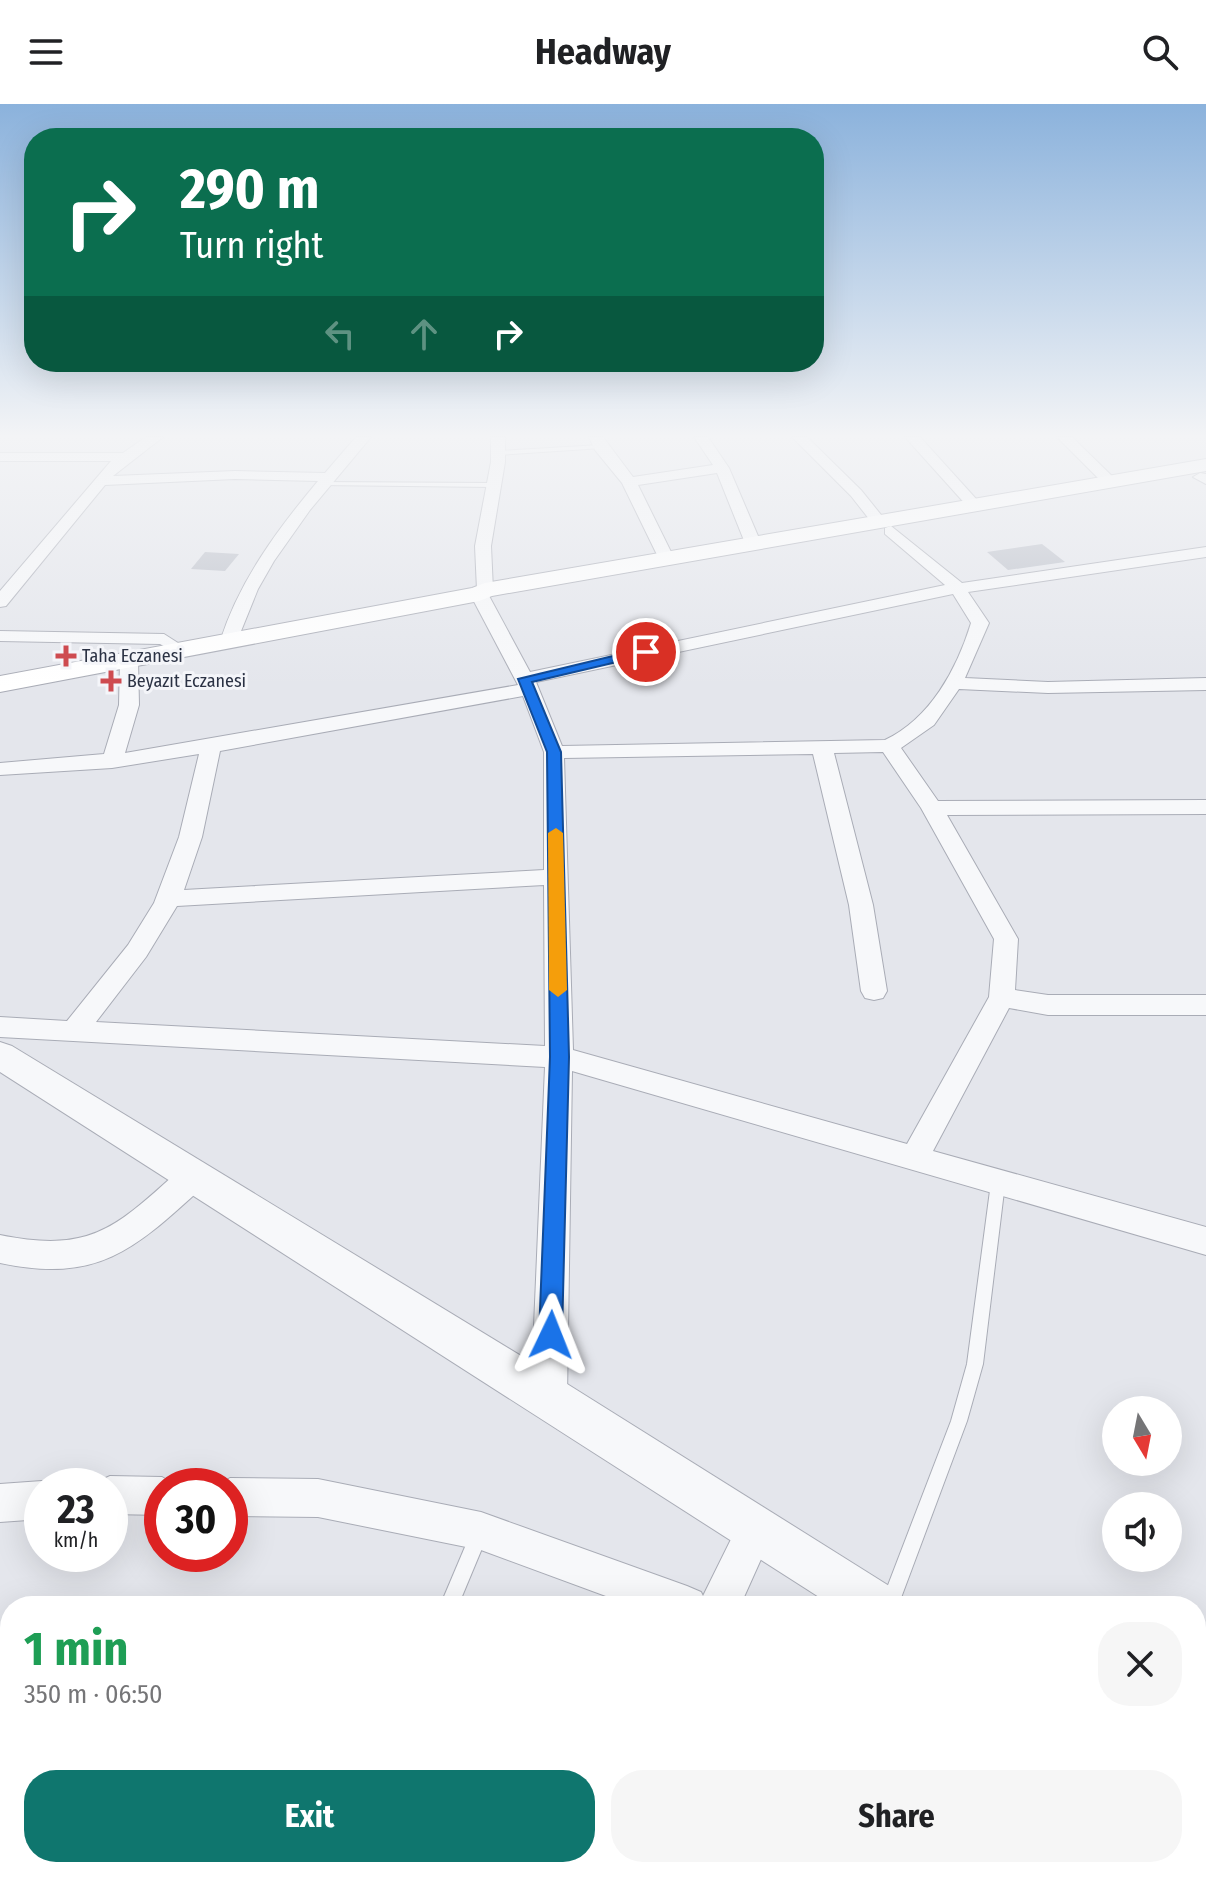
<!DOCTYPE html>
<html lang="en">
<head>
<meta charset="utf-8">
<style>
  body { margin:0; font-family:"Fira Sans Condensed",sans-serif; background:#f6f6f6; color:#202124; height:100vh; display:flex; flex-direction:column; font-size:30px; white-space:nowrap }
  * { box-sizing:border-box; margin:0 }
  p { font-size:26px; color:#757577 }
  .icon { flex:none; width:44px; height:44px; fill:none; stroke:currentColor; stroke-width:2; stroke-linecap:round; stroke-linejoin:round }
  .map { position:relative; flex:1; overflow:hidden }
  .drawer { position:absolute; left:0px; top:1492px; width:1206px; height:282px; display:flex; flex-direction:column; background:#fff; border-radius:32px 32px 0 0; box-shadow:0 8px 32px #0002 }
  .drawer>* { flex:none }
  .hud { position:absolute; left:24px; top:24px; width:800px; height:244px; border-radius:32px; box-shadow:0 8px 32px #0002; background:#0b6e4f; color:#fff; overflow:hidden }
  .needle { width:52px; rotate:170deg }
  .tools { position:absolute; left:1102px; top:1292px; display:grid; gap:16px }
  .tools a { display:grid; place-items:center; width:80px; height:80px; border-radius:50%; background:#fff; box-shadow:0 8px 32px #0002; font-size:40px }
  .speed { position:absolute; left:24px; top:1364px; display:flex; gap:16px; font-size:40px; font-weight:700; text-align:center }
  .speed>* { display:grid; place-content:center; width:104px; height:104px; border-radius:50%; background:#fff; box-shadow:0 8px 32px #0002; line-height:1 }
  .speed small { font-size:20px; font-weight:400 }
  .speed .limit { border:12px solid #d22; background:#fff; color:#111 }
  .pin { position:absolute; display:grid; place-items:center; width:68px; height:68px; color:#fff; margin:-34px; border:4px solid #fff; border-radius:50%; box-shadow:0 2px 8px #0007 }
  .me { position:absolute; width:88px; margin:-44px; rotate:2deg; stroke-linejoin:round; filter:drop-shadow(0 0 6px #0008) }
  .turn { display:flex; align-items:center; gap:28px; height:168px; padding:0 24px; font-size:36px }
  .turn .icon { width:104px; height:104px; stroke-width:2.5 }
  .turn b { display:block; font-size:56px; line-height:68px }
  .lanes { display:flex; align-items:center; height:76px; padding:0 24px; background:#0003; justify-content:center; gap:40px; direction:ltr }
  .lanes .off { opacity:.35 }
  .round { display:grid; place-items:center; flex:none; width:84px; height:84px; border-radius:32px; background:#f6f6f6 }
  .headline { display:flex; align-items:center; justify-content:space-between; height:136px; padding:0 24px }
  h1 { font-size:48px; font-weight:700; line-height:60px; color:#1e9e55 }
  .primary-button { display:flex; gap:16px; margin-top:auto; padding:16px 24px }
  .primary-button a { flex:1; height:92px; border-radius:32px; background:#0f766e; color:#fff; font-size:32px; font-weight:700; line-height:92px; text-align:center }
  .primary-button a+a { background:#f6f6f6; color:#202124 }
  header { display:flex; justify-content:space-between; align-items:center; height:104px; padding:0 24px; background:#fff; font-size:36px; font-weight:700 }
  .map>svg:first-child { display:block }
  .building { fill:#bbbfc9 }
  .lines { fill:none; stroke-linecap:round; stroke-linejoin:round }
  .service-casing { stroke:#a9acb6; stroke-width:2 }
  .minor-casing { stroke:#a9acb6; stroke-width:2 }
  .tertiary-casing { stroke:#a9acb6; stroke-width:2 }
  .secondary-casing { stroke:#a9acb6; stroke-width:2 }
  .service { fill:#f7f8fa; fill-rule:evenodd }
  .minor { fill:#f7f8fa; fill-rule:evenodd }
  .tertiary { fill:#f7f8fa; fill-rule:evenodd }
  .secondary { fill:#fff; fill-rule:evenodd }
  .route { fill:#1a73e8; stroke:#114b97; stroke-width:2 }
  .slow { fill:#f59e0b }
  .poi-dot { fill:#ce4b50; stroke:#f4f5f9; stroke-width:3 }
  .labels { text-anchor:middle; stroke-width:6; stroke-linejoin:round; paint-order:stroke }
  .far-poi-label { font-size:18px; fill:#2b3244; stroke:#f4f5f9; text-anchor:start }
</style>
</head>
<body>
<header><svg class="icon" aria-label="menu" viewBox="0 0 24 24"><path d="M4 6h16M4 12h16M4 18h16"/></svg>Headway<svg class="icon" aria-label="search" viewBox="0 0 24 24"><circle cx="10" cy="10" r="6"/><path d="M15 15l6 6"/></svg></header>
<div class="map">
<svg width="1206" height="1773" viewBox="0 0 1206 1773">
  <rect width="100%" height="100%" fill="#e4e6ec"/>
  <g class="building">
    <path d="M1042 440 1065 458 1008 466 987 448Z"/>
    <path d="M205 448 239 450 225 467 191 465Z"/>
  </g>
  <g class="lines">
    <g class="service-casing">
      <g id="service">
        <path d="M600 341 603 343 602 344 498 351 495 349 498 347Z"/>
        <path d="M321 378 493 379 496 381 493 383 319 381V379Z"/>
        <path d="M998 1073 1003 1075 1005 1079 983 1260 967 1317 898 1502H880L951 1317 967 1260 991 1079 993 1075Z"/>
        <path d="M479 1421 485 1424 488 1430 458 1502H440L473 1424Z"/>
        <path d="M327 1764H349L345 1773H323Z"/>
      </g>
    </g>
    <g class="minor-casing">
      <g id="minor">
        <path d="M146 333H163L113 372 235 367 325 369 356 333H371L310 406 274 457 258 485 235 542H223L220 538C239 477 277 426 318 377L235 375 105 381 6 502 0 503V487L111 357H0V349H123Z"/>
        <path d="M491 333H505V358L491 442 493 486 488 490 530 568 945 481 885 430V424L891 422 962 479 1206 443V453L968 488 989 519 965 574 1048 578 1206 574V586L1048 589 959 585 934 621 901 644 938 697 1206 696V710L947 711 1018 835 1015 886 1048 891H1206V911H1048L1009 904 933 1047 1206 1123V1151L572 967 567 1293 561 1305 549 1310 537 1305 531 1293 545 963 0 933V913L67 917 128 841 154 799 179 733 199 650 112 664 0 671V659L104 650 119 601 120 556 122 552H136L138 556 139 601 125 649 518 581 470 490 477 486 475 442 491 358ZM953 490 971 519C957 565 930 615 885 636L562 642 536 578ZM523 592 544 648V766L184 786 202 733 220 647ZM883 648 921 704 994 835 989 893 907 1040 573 946 564 654 813 650 849 801 861 887 865 894 874 896 883 894 887 887 873 801 834 649ZM544 781 545 942 96 918 146 853 177 802Z"/>
        <path d="M589 333H603L633 373 713 361 694 333H708L729 364 761 439 753 444 745 439 717 369 638 381 675 456 667 461 661 459 622 379 595 346Z"/>
        <path d="M792 333H807L861 386 886 417 883 420H873L851 392Z"/>
        <path d="M905 333H920L978 397V403H968Z"/>
        <path d="M1057 333H1072L1115 375V381H1105Z"/>
        <path d="M1200 369 1206 370V380L1193 373Z"/>
        <path d="M0 527 164 530 189 546 180 551 160 540 0 537Z"/>
        <path d="M194 1059 205 1063 209 1072 205 1081C135 1145 99 1180 0 1159V1131C93 1150 117 1122 183 1063Z"/>
        <path d="M110 1372 162 1373 177 1382H162V1411L110 1410V1382H95L97 1378Z"/>
        <path d="M230 1374 318 1375 481 1408 687 1482 701 1488 703 1492 743 1411 756 1405 769 1411 775 1424 740 1502H633L481 1446 318 1413 230 1412V1382H216Z"/>
        <path d="M42 1377 53 1382H42V1415L0 1418V1380Z"/>
        <path d="M1039 1764H1086L1090 1773H1043Z"/>
      </g>
    </g>
    <g class="tertiary-casing">
      <g id="tertiary">
        <path d="M0 938 12 942 564 1278 894 1485 902 1502H833L0 968Z"/>
        <path d="M1196 1660 1206 1664V1721L1196 1717Z"/>
      </g>
    </g>
    <g class="secondary-casing">
      <path id="secondary" d="M1206 355V367L492 492 479 497 0 588V572L472 484 485 479Z"/>
    </g>
    <use href="#service" class="service"/>
    <use href="#minor" class="minor"/>
    <use href="#tertiary" class="tertiary"/>
    <use href="#secondary" class="secondary"/>
  </g>
  <linearGradient id="sky" x2="0" y2="1"><stop stop-color="#8bb2dc"/><stop offset="0.57" stop-color="#f3f4f6"/><stop offset="1" stop-color="#f3f4f6" stop-opacity="0"/></linearGradient>
  <rect width="1206" height="582" fill="url(#sky)"/>
  <path class="route" d="M646 544 651 545V550L532 578 561 648 569 953 562 1231 559 1239 551 1242 542 1239 539 1231 550 953 547 648 518 575Z"/>
  <path class="slow" d="M556 724 563 729 567 886 558 893 549 886 548 729Z"/>
  <g class="poi-dot">
    <path d="M62 540h8v8h8v8h-8v8h-8v-8h-8v-8h8z"/>
    <path d="M107 565h8v8h8v8h-8v8h-8v-8h-8v-8h8z"/>
  </g>
  <g class="labels">
    <g class="far-poi-label">
      <text x="82" y="558">Taha Eczanesi</text>
      <text x="127" y="583">Beyazıt Eczanesi</text>
    </g>
  </g>
</svg>
<div class="tools">
<a><svg class="needle" viewBox="-14 -14 28 28"><path d="M0-13l5 13h-10z" fill="#e53935"/><path d="M0 13l5-13h-10z" fill="#757577"/></svg></a>
<a><svg class="icon" aria-label="sound" viewBox="0 0 24 24"><path d="M4 9h4l5-4v14l-5-4H4zM17 9q2 3 0 6"/></svg></a>
</div>
<div class="speed"><div>23<small>km/h</small></div><div class="limit">30</div></div>
<div class="pin" style="left:646px;top:548px;background:#d93025"><svg class="icon" aria-label="arrive" viewBox="0 0 24 24"><path d="M6 21V4h12l-3 4 3 4H6"/></svg></div>
<svg class="me" style="left:551px;top:1231px" viewBox="-20 -20 40 40"><path d="M0-17L14 15 0 8-14 15z" fill="#1a73e8" stroke="#fff" stroke-width="4"/></svg>
<div class="hud">
<div class="turn"><svg class="icon" aria-label="right" viewBox="0 0 24 24"><path d="M7 20v-9h11M14 6l5 5-5 5"/></svg><div><b>290 m</b>Turn right</div></div>
<div class="lanes"><svg class="icon off" aria-label="left" viewBox="0 0 24 24"><path d="M17 20v-9H6M10 6l-5 5 5 5"/></svg><svg class="icon off" aria-label="ahead" viewBox="0 0 24 24"><path d="M12 20V5M6 11l6-6 6 6"/></svg><svg class="icon" aria-label="right" viewBox="0 0 24 24"><path d="M7 20v-9h11M14 6l5 5-5 5"/></svg></div>
</div>
<section class="drawer">
<div class="headline"><div><h1>1 min</h1><p>350 m · 06:50</p></div><a class="round"><svg class="icon" aria-label="close" viewBox="0 0 24 24"><path d="M6 6l12 12M18 6L6 18"/></svg></a></div>
<div class="primary-button"><a>Exit</a><a>Share</a></div>
</section>
</div>
</body>
</html>
